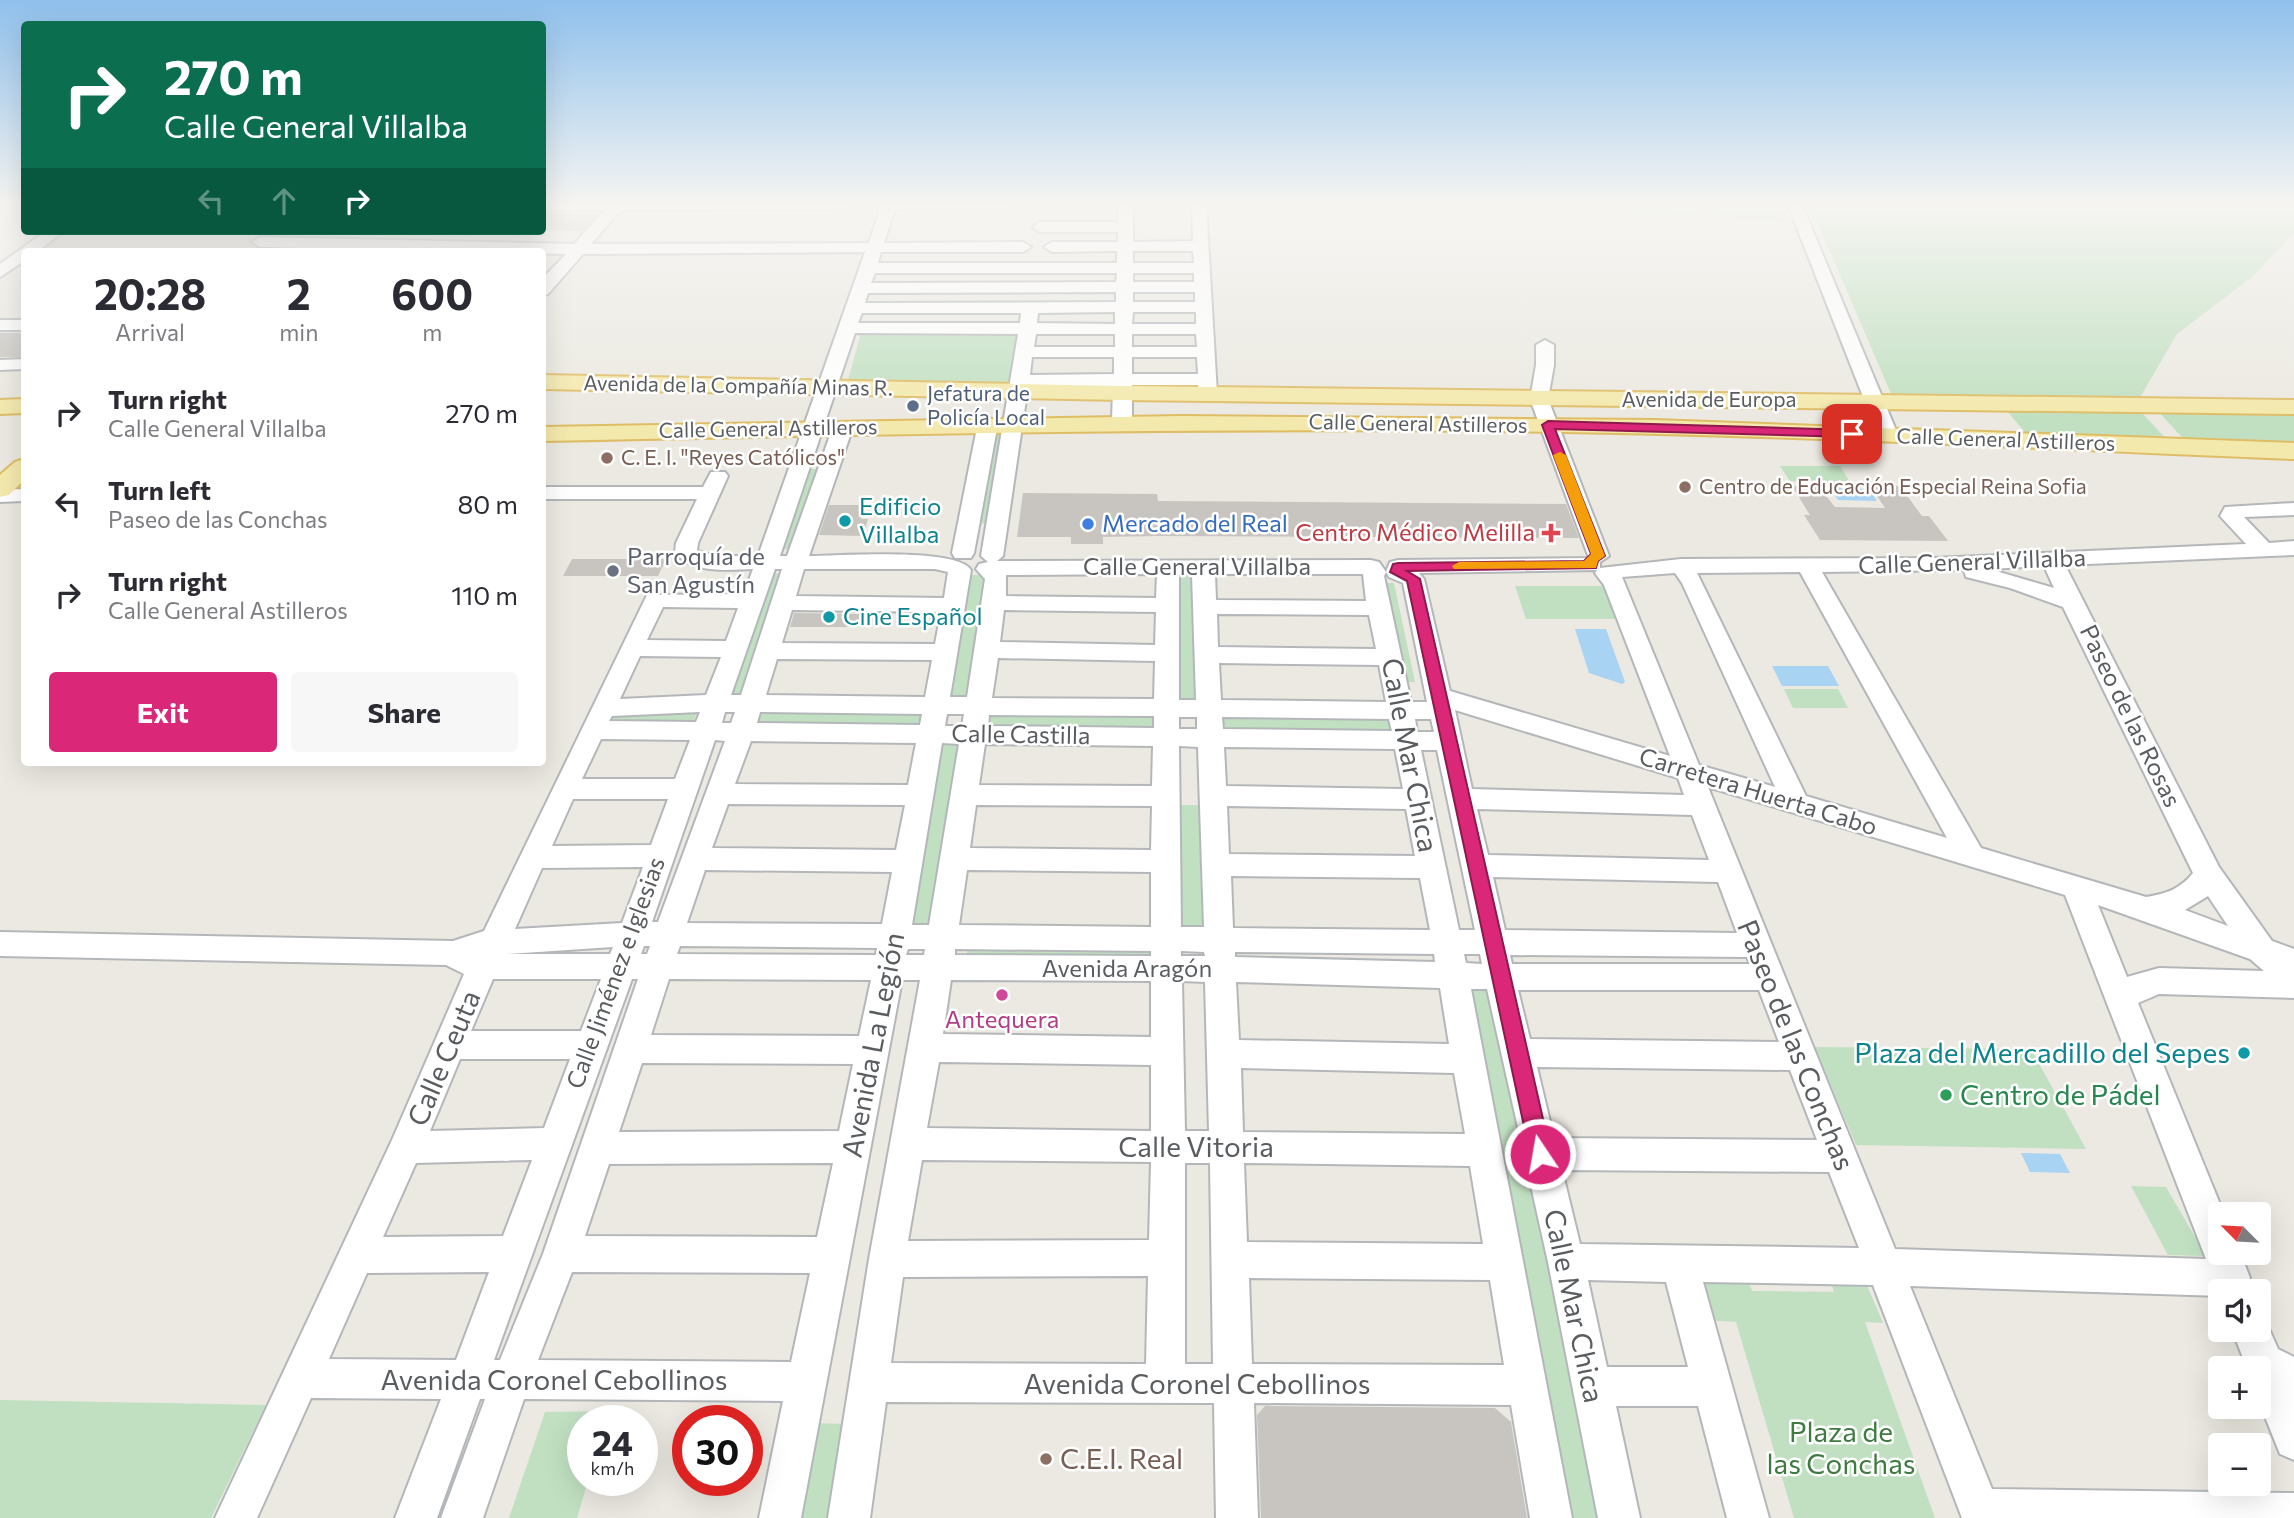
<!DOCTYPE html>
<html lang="en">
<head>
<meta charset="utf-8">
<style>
  body { margin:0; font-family:Commissioner,sans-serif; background:#f7f7f7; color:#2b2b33; height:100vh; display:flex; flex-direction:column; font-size:26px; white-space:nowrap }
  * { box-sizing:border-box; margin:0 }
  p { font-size:23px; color:#7c7c81 }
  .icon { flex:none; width:38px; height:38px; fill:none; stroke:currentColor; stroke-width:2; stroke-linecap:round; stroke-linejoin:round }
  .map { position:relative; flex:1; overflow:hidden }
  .side { position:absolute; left:21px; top:248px; width:525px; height:518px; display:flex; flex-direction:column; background:#fff; border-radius:7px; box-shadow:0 7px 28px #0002 }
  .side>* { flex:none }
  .banner { position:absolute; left:21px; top:21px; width:525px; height:214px; border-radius:7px; box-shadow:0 7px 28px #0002; background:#0b6e4f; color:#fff; overflow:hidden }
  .needle { width:46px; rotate:294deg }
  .controls { position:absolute; left:2208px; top:1202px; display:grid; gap:14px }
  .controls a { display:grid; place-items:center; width:63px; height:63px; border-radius:7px; background:#fff; box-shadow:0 7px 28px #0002; font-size:35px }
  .speed { position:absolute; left:567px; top:1405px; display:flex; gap:14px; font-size:35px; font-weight:700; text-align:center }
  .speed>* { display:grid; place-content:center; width:91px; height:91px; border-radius:50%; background:#fff; box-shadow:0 7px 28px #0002; line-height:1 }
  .speed small { font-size:18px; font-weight:400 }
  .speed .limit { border:10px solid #d22; background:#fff; color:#111 }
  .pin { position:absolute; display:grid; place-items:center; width:60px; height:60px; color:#fff; margin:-30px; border-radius:14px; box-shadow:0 4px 10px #0006 }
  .me { position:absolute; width:77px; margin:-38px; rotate:348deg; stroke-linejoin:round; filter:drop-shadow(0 0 5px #0008) }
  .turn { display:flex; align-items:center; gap:24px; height:147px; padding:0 28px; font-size:32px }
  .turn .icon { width:91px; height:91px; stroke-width:2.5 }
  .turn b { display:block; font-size:49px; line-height:60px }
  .lanes { display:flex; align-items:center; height:66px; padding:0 28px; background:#0003; justify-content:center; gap:35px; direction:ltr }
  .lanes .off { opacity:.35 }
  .eta { display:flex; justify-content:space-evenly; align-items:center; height:119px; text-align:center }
  .eta b { font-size:42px; font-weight:700; line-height:49px }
  .cta { display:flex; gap:14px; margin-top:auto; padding:14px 28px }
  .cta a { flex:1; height:80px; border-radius:7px; background:#db2777; color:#fff; font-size:28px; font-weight:700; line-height:80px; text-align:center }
  .cta a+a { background:#f7f7f7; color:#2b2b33 }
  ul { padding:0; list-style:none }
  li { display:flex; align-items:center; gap:21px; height:91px; padding:0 28px }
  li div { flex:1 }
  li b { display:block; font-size:26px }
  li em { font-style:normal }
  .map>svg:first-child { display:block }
  .green { fill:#c1e0c1 }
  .water { fill:#a9d3f3 }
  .building { fill:#c8c5c0 }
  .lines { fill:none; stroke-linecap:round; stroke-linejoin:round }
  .minor-casing { stroke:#b4b7ba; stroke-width:4 }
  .major-casing { stroke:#dfbd67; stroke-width:4 }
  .minor { fill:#fff; fill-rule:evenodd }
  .major { fill:#f4e9ad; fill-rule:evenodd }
  .route { fill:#db2777; stroke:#8e194d; stroke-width:2 }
  .slow { fill:#f59e0b }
  .service-dot { fill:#5c6f8a; stroke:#fff; stroke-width:2.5 }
  .education-dot { fill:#8d6e63; stroke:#fff; stroke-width:2.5 }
  .culture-dot { fill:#0f9aa8; stroke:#fff; stroke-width:2.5 }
  .shop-dot { fill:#3f7fe0; stroke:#fff; stroke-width:2.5 }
  .health-dot { fill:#e0444e; stroke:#fff; stroke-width:2.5 }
  .worship-dot { fill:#6b7280; stroke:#fff; stroke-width:2.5 }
  .hotel-dot { fill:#d1479c; stroke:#fff; stroke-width:2.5 }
  .leisure-dot { fill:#2e9e5b; stroke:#fff; stroke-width:2.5 }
  .labels { text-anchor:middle; stroke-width:5; stroke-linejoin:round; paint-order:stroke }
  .far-street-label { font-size:21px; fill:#5a5d60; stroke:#fff }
  .far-service-label { font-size:21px; fill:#4e5e75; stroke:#fff; text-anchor:start }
  .far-education-label { font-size:21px; fill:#785e54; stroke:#fff; text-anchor:start }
  .culture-label { font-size:24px; fill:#0d838f; stroke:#fff; text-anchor:start }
  .shop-label { font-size:24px; fill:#366cbe; stroke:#fff; text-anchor:start }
  .health-label { font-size:24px; fill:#be3a42; stroke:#fff; text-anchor:end }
  .worship-label { font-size:24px; fill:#5b616d; stroke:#fff; text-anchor:start }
  .street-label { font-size:24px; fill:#5a5d60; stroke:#fff }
  .hotel-label { font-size:24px; fill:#b23c85; stroke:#fff }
  .near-street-label { font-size:28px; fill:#5a5d60; stroke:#fff }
  .near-culture-label { font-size:28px; fill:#0d838f; stroke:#fff; text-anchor:end }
  .near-leisure-label { font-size:28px; fill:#27864d; stroke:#fff; text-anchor:start }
  .near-park-label { font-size:28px; fill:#3e7b41; stroke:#fff }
  .near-education-label { font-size:28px; fill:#785e54; stroke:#fff; text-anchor:start }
</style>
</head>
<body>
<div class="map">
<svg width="2294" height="1518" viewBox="0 0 2294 1518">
  <rect width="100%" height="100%" fill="#ebe9e1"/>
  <g class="green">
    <path d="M1626 205H1699L1702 219 1627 212Z"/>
    <path d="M1715 205 1779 210 1784 222 1718 217Z"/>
    <path d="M1810 205H2294V233L2252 277 2177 334 2139 399 1892 396Z"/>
    <path d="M1018 331 1009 388 848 380 861 333Z"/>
    <path d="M2003 406 2139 410 2172 445 2028 436Z"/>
    <path d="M2157 410 2294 412V448L2188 444Z"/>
    <path d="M1010 431 986 523 977 524 994 432Z"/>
    <path d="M1780 466H1840L1850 482 1790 481Z"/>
    <path d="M809 469H823L794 549H780Z"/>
    <path d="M786 573 744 698H726L772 574Z"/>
    <path d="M971 575H992L972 701H947Z"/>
    <path d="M1176 576H1197L1201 702 1177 703Z"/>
    <path d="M1381 583H1394L1415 682H1400Z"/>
    <path d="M1515 586H1604L1616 619H1526Z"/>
    <path d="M1784 689H1838L1848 708H1793Z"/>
    <path d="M617 708 698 709 692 726 609 725Z"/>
    <path d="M756 710 929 711 926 728 752 727Z"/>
    <path d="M987 713 1160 714V731L984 729Z"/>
    <path d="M1219 715 1396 716 1399 733 1220 731Z"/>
    <path d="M941 741H965L935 925H907Z"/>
    <path d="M1181 805H1199L1203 925H1182Z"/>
    <path d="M968 945H1158V960L966 958Z"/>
    <path d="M1488 979 1606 1518H1567L1466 980Z"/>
    <path d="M1815 1047 2031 1049 2086 1149 1856 1145Z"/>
    <path d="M2131 1186 2166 1187 2206 1256 2168 1255Z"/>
    <path d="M1829 1276H1863L1883 1323 1865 1322 1935 1518H1794L1736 1322 1705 1320 1691 1277H1747L1752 1291 1834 1292Z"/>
    <path d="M0 1400 266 1405 211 1518H0Z"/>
    <path d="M608 1411 606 1421H583V1480L588 1481 577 1518H509L545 1412Z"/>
    <path d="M806 1423 850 1424 834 1518H787Z"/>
  </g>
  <g class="water">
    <path d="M1831 488 1869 489 1877 501 1838 500Z"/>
    <path d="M1575 629H1606L1625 682 1622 684 1589 673Z"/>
    <path d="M1772 666H1828L1839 686H1782Z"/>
    <path d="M2021 1153 2060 1154 2070 1173 2030 1172Z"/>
  </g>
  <g class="building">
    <path d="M542 213H599L583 231 542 230Z"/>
    <path d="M24 333V357H0V333Z"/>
    <path d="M1792 486H1818L1835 507 1885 508 1875 493H1878L1874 486H1900L1922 516H1929L1948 541 1820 540 1804 515H1810Z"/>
    <path d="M1023 493 1157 494 1158 501 1566 504 1579 538 1158 536 1103 537V544H1071V537H1017Z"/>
    <path d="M829 505H866L861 519H868L863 536 819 535Z"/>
    <path d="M572 559H666L658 576H563Z"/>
    <path d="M794 613 867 614 863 627H790Z"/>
    <path d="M1265 1406 1495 1408 1511 1422 1527 1518H1261L1257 1415Z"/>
  </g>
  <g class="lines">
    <g class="minor-casing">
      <g id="minor">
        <path d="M542 205H859L852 209 621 210 591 244 869 243 880 209 874 205H1017L1010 209H895L884 243 1023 242 1031 247 1023 252H881L878 263H1117V251L1052 252 1044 247 1052 242H1118V232H1040L1032 227 1040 222H1118L1119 205H1133V242L1193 241 1192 205H1206L1217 394 1215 398H1201L1198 385H1132V422L1122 428 1112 422 1113 386H1028L1003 556 997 561 1371 560 1379 562 1386 572 1390 562 1398 560 1589 558 1530 399 1536 365V345L1545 340 1554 345V365L1548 399 1609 556 1600 562V568L1681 559 1934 558 2246 544 2220 516 2225 507 2294 503V515L2244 517 2269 543 2294 541V555L2065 565 2219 867 2272 941 2294 949V998L2159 994 2138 1003 2224 1214H2221V1253H2238L2235 1261 2245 1265 2250 1278 2245 1291 2221 1292V1296L1910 1286 1992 1489 2294 1493V1518H1962L1873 1285 1703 1282 1769 1518H1727L1698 1406H1616L1640 1518H1598L1548 1262 1487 989H1471L1572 1518H1530L1511 1405 1254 1403 1258 1518H1216L1214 1403 886 1402 870 1518H828L869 1259 920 980H902L801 1518H759L783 1401 524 1399 483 1518H441L485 1399H480L437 1518H395L441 1399 311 1398 257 1518H215L392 1140 464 974 446 965 0 956V932L453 941 484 931 647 595 744 594 753 569C728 570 691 574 675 552L676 543 697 499H542V487H703L711 472H725L728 476 698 543 697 551 716 556H758L865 252 583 254 548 294 542 295V279L566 254 260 247 252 242 260 237 574 244 605 210H542ZM1133 251H1193L1194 263H1133ZM875 273H1117L1116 282 871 283ZM1133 273H1194V282H1133ZM1116 292V302L865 303 868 293ZM1133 292H1195V302H1133ZM1115 312V324L1037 323 1038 313ZM1133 312H1196V324H1132ZM862 313H1021L1020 323H858ZM855 333 1018 334 981 556 988 562 979 564 976 569 985 579 967 697H950L971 570C956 547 839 556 809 556L853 427 850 423H836L833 427 787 556H780ZM1036 334H1115V347H1034ZM1132 334H1196L1197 347H1132ZM1032 357H1114V374L1030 375ZM1132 357H1197L1198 374H1132ZM2044 566 2054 588 1989 569ZM775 569H782L741 695H731ZM804 569H935L948 572 944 598 796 596ZM1597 570 1595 573 1604 585 1670 756 1450 691 1424 579 1419 573ZM1964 570 1966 577 2010 588 2063 607 2193 873C2180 889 2166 894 2146 897L1981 848 1822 572ZM1386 572 1389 577 1403 583 1427 702H1411L1384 576ZM1800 572 1947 838 1806 796 1697 573ZM1675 573 1682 583 1775 787 1699 765 1622 577ZM1157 574 1156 598 1006 596V575ZM1179 574H1192L1196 700H1179ZM1215 574H1363L1366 601 1216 600ZM663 607 738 608 726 641 647 640ZM792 610 941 612 935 644 782 643ZM1004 610 1156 612 1155 645 1000 642ZM1217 614 1369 615 1376 649 1218 647ZM640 656 721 657 706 695 620 699ZM998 658 1155 661 1154 699 992 698ZM777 659 932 660 925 697 766 695ZM1219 663 1379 665 1386 702 1221 700ZM1455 710 1678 778 1684 795 1472 789ZM700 712 696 722 609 721 612 716ZM725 712H735L731 723H722ZM760 712 922 714 920 725 757 723ZM947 714H964L962 726H945ZM989 715 1154 716V728L988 726ZM1179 717H1197V729H1179ZM1222 717 1389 719 1392 731 1223 729ZM1415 719H1431L1434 732H1417ZM601 739 690 740 675 779H582ZM715 740 725 741 658 922H652ZM751 741 916 743 908 785 735 784ZM942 743 959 744 929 925H912ZM985 744 1153 746 1152 786 979 785ZM1179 746 1198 747 1204 927H1181ZM1224 747 1395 749 1403 789 1226 786ZM1421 750H1437L1475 930H1459ZM1708 787 2065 895 2206 1259 1895 1249ZM573 799H668L651 845 552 846ZM728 804 905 805 896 850 712 848ZM976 805 1152 806 1151 850 970 848ZM1227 806 1406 809 1415 856 1229 854ZM1477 809 1692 815 1709 860 1488 855ZM643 867 622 923 515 929 542 868ZM705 870 892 872 882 924 687 923ZM967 870 1151 872V927L959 925ZM1231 876 1420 878 1430 930 1233 928ZM1493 877 1718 882 1737 933 1505 930ZM2208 896 2228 926 2185 910ZM2098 905 2250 959 2264 971 2159 968 2127 977ZM644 946H650L647 954H641ZM680 946 877 948 876 955 677 954ZM613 947 610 954H507ZM908 949H925L924 955H906ZM955 949 1151 951V956L955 955ZM1181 951 1204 952 1205 956H1181ZM1235 952 1434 954 1435 962 1235 957ZM1464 954H1480L1482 964 1466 963ZM1510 955 1747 957 1750 964H1512ZM493 979H601L581 1031H471ZM632 979H638L543 1254 500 1360H494ZM669 979 871 980 859 1036 651 1035ZM951 980 1151 981V1037L943 1034ZM1182 981 1205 982 1209 1131H1185ZM1236 982 1440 988 1449 1044 1239 1040ZM1518 990H1759L1779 1042 1530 1039ZM460 1059H570L544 1128 430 1131ZM939 1062 1151 1065V1131L927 1128ZM642 1063 853 1064 839 1131 619 1132ZM1537 1067 1790 1070 1817 1140 1554 1138ZM1241 1068 1454 1073 1465 1134 1243 1132ZM532 1160 503 1236 383 1237 416 1163ZM922 1160 1151 1162 1149 1240 908 1241ZM833 1163 817 1237 585 1236 609 1164ZM1185 1163H1210L1213 1364H1185ZM1244 1163 1470 1166 1483 1244 1247 1242ZM1562 1170 1829 1172 1859 1248 1580 1244ZM489 1272 456 1360 329 1359 367 1273ZM572 1272 810 1273 791 1362 538 1360ZM1148 1276 1146 1364 891 1363 903 1277ZM1249 1278 1490 1280 1504 1365 1252 1364ZM1588 1280 1666 1282 1688 1367H1607Z"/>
        <path d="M1788 205H1802L1898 435 1895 439 1888 441 1878 435Z"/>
        <path d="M46 231H64L37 252H24V261L0 277V264Z"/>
        <rect x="0" y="320" width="24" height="10"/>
        <path d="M24 359V369L0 370V360Z"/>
        <path d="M988 417 998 423 974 553 971 558H955L952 553 978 423Z"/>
        <path d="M24 489V501L0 502V490Z"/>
        <path d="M2259 1314 2264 1317 2278 1349 2294 1357V1460L2280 1454 2259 1402V1368H2247L2232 1330H2259Z"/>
      </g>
    </g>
    <g class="major-casing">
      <g id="major">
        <path d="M542 375 1123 386 2294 400V414L1123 400 542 389Z"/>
        <path d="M24 399V413L0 414V400Z"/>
        <path d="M1181 416 1655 420 2294 443V459C2051 449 1807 436 1564 432 1223 427 883 434 542 441V427Z"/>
        <path d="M24 459V480L9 495 0 497V475L15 462Z"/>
      </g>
    </g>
    <use href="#minor" class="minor"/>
    <use href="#major" class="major"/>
  </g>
  <linearGradient id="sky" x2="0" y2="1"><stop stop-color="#8fc0ec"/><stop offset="0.49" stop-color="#f6f5f2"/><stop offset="1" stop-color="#f6f5f2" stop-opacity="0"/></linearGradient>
  <rect width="2294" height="417" fill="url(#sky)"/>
  <path class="route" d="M1548 421 1852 430 1858 434 1852 437 1555 429 1605 556 1598 561 1596 568 1407 571 1420 579 1551 1154 1548 1161 1540 1164 1533 1161 1530 1154 1407 581 1390 572 1393 564 1398 563 1584 561 1591 554 1542 425Z"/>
  <path class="slow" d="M1560 452 1566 455 1605 556 1598 561 1596 568 1454 569 1452 566 1459 562 1584 561 1591 554 1553 455Z"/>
  <circle class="service-dot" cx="913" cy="406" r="7"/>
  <g class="education-dot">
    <circle cx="607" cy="458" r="7"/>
    <circle cx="1685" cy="487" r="7"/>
    <circle cx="1046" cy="1459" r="7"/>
  </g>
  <g class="culture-dot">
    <circle cx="845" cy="521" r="7"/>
    <circle cx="829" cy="617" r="7"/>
    <circle cx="2244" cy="1053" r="7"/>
  </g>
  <circle class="shop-dot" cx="1088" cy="524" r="7"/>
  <path class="health-dot" d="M1547.5 522.5h7v7h7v7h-7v7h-7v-7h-7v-7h7z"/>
  <circle class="worship-dot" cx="613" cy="571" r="7"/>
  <circle class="hotel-dot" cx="1002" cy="995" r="7"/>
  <circle class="leisure-dot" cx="1946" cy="1095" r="7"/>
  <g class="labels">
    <g class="far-street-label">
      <text transform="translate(738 386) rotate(1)" y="7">Avenida de la Compañía Minas R.</text>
      <text x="1709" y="407">Avenida de Europa</text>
      <text transform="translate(1418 424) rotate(1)" y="7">Calle General Astilleros</text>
      <text transform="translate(768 429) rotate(-1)" y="7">Calle General Astilleros</text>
      <text transform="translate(2006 440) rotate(2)" y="7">Calle General Astilleros</text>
    </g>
    <g class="far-service-label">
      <text x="927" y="401">Jefatura de<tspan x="927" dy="24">Policía Local</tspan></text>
    </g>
    <g class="far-education-label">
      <text x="621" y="465">C. E. I. "Reyes Católicos"</text>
      <text x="1699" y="494">Centro de Educación Especial Reina Sofia</text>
    </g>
    <g class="culture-label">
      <text x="859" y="515">Edificio<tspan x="859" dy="28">Villalba</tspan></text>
      <text x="843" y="625">Cine Español</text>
    </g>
    <g class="shop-label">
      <text x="1102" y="532">Mercado del Real</text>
    </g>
    <g class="health-label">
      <text x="1535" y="541">Centro Médico Melilla</text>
    </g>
    <g class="worship-label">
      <text x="627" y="565">Parroquía de<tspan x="627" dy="28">San Agustín</tspan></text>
    </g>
    <g class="street-label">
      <text transform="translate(1972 562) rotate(-2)" y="8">Calle General Villalba</text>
      <text x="1197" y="575">Calle General Villalba</text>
      <text transform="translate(2130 716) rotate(64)" y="8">Paseo de las Rosas</text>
      <text transform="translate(1021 735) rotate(1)" y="8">Calle Castilla</text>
      <text transform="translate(1758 792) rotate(17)" y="8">Carretera Huerta Cabo</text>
      <text x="1127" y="977">Avenida Aragón</text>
      <text transform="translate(616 973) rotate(-70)" y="8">Calle Jiménez e Iglesias</text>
    </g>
    <g class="hotel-label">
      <text x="1002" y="1028">Antequera</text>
    </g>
    <g class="near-street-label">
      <text transform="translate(1410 755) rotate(79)" y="10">Calle Mar Chica</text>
      <text transform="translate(873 1045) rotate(-79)" y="10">Avenida La Legión</text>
      <text transform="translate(1796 1045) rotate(68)" y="10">Paseo de las Conchas</text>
      <text transform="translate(444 1058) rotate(-67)" y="10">Calle Ceuta</text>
      <text x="1196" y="1157">Calle Vitoria</text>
      <text transform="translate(1574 1306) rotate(78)" y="10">Calle Mar Chica</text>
      <text x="554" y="1390">Avenida Coronel Cebollinos</text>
      <text x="1197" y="1394">Avenida Coronel Cebollinos</text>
    </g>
    <g class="near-culture-label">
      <text x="2230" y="1063">Plaza del Mercadillo del Sepes</text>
    </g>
    <g class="near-leisure-label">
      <text x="1960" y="1105">Centro de Pádel</text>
    </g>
    <g class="near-park-label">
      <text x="1841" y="1442">Plaza de<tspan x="1841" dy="32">las Conchas</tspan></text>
    </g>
    <g class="near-education-label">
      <text x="1060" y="1469">C.E.I. Real</text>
    </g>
  </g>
</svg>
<div class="controls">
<a><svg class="needle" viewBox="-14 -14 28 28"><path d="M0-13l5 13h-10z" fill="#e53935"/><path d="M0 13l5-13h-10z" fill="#7c7c81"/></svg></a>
<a><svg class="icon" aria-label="sound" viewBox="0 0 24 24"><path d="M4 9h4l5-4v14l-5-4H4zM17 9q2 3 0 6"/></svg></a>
<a>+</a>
<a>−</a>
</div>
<div class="speed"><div>24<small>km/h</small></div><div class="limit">30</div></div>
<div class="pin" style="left:1852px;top:434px;background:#d93025"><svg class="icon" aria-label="arrive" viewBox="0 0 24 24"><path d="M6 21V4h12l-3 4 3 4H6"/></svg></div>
<svg class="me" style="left:1540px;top:1154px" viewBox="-20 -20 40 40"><circle r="17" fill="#db2777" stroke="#fff" stroke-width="3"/><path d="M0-11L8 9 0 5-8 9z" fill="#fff"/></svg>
<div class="banner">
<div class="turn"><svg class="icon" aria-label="right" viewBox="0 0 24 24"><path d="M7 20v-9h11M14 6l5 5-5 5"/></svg><div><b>270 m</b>Calle General Villalba</div></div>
<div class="lanes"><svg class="icon off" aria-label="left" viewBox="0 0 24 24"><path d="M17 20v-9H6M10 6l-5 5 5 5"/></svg><svg class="icon off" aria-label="ahead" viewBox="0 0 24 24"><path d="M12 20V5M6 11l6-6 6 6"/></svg><svg class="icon" aria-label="right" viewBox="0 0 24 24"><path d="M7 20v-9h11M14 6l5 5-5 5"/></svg></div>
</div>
<section class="side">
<div class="eta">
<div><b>20:28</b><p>Arrival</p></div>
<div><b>2</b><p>min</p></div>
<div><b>600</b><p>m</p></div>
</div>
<ul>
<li><svg class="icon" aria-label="right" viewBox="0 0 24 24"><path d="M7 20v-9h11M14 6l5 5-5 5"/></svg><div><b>Turn right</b><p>Calle General Villalba</p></div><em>270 m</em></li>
<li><svg class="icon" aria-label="left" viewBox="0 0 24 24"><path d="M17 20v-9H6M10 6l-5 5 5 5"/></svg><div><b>Turn left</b><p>Paseo de las Conchas</p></div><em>80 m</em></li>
<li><svg class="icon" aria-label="right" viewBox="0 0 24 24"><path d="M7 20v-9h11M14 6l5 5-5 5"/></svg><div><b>Turn right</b><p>Calle General Astilleros</p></div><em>110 m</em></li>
</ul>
<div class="cta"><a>Exit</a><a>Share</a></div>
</section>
</div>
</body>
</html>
